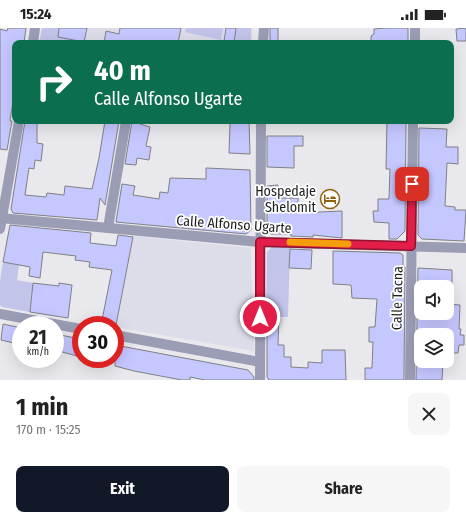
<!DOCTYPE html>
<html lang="en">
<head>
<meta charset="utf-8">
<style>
  body { margin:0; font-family:"Fira Sans Condensed",sans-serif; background:#f6f6f6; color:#222; height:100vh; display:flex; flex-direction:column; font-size:15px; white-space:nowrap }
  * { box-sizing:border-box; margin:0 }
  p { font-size:13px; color:#767676 }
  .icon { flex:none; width:22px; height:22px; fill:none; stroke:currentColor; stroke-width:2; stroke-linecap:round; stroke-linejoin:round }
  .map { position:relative; height:352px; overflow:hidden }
  .sheet { display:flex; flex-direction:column; background:#fff; flex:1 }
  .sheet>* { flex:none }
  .hud { position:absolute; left:12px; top:12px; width:442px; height:84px; border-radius:8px; box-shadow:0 4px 16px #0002; background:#0b6e4f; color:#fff; overflow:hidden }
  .tools { position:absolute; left:414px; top:252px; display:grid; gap:8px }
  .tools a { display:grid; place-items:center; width:40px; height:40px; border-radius:8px; background:#fff; box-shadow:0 4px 16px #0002; font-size:20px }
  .speed { position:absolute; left:12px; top:288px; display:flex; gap:8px; font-size:20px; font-weight:700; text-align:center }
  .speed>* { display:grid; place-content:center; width:52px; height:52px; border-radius:50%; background:#fff; box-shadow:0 4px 16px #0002; line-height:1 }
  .speed small { font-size:10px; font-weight:400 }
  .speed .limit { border:6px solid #d22; background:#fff; color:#111 }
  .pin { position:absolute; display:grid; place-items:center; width:34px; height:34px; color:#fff; margin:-17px; border-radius:8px; box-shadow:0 2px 6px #0006 }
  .me { position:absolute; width:44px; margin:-22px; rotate:0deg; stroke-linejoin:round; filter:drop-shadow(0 0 3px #0008) }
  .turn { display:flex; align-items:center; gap:14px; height:84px; padding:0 16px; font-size:18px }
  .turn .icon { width:52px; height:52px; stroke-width:2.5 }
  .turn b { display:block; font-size:28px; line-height:34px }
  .round { display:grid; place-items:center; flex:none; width:42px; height:42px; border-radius:8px; background:#f6f6f6 }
  .summary { display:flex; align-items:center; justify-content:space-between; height:68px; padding:0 16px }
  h1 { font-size:24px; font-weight:700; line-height:30px }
  .primary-button { display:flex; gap:8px; margin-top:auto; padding:8px 16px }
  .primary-button a { flex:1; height:46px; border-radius:8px; background:#111827; color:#fff; font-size:16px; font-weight:700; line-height:46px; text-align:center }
  .primary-button a+a { background:#f6f6f6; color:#222 }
  .status { display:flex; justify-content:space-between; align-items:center; height:28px; padding:0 20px; background:#fff; direction:ltr }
  .status svg { height:11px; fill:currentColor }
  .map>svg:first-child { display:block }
  .built { fill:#dcdde9 }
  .green { fill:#c2c4ea }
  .building { fill:#c5c7ff; stroke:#808084 }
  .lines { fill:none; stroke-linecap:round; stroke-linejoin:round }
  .street { stroke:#9b9db5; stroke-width:10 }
  .route-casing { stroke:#92132f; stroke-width:10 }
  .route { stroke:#e11d48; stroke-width:7 }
  .slow { stroke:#f59e0b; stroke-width:7 }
  .labels { text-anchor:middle; stroke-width:3.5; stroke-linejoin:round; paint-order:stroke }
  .poi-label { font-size:14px; fill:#1e1f20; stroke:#fff; text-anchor:end }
  .street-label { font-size:14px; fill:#1e1f20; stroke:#fff }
</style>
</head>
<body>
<div class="status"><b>15:24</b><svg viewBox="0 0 49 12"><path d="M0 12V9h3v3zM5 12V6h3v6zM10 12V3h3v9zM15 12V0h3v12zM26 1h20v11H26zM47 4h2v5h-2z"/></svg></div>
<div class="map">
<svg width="466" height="352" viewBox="0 0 466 352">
  <rect width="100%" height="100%" fill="#e8e8ed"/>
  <g class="built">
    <path d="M42 0H252V15H39Z"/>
    <path d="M133 208 251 220 254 323 116 299Z"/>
  </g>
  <g class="green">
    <path d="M42 0H59L58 9 90 15H39Z"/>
    <path d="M186 0H223L221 12 185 4Z"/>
    <path d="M236 0H251V15H234Z"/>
    <path d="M272 219 290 220 288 289H266L267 224Z"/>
    <path d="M3 234 19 237 17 252 33 255 30 284 2 279 0 277V253Z"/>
  </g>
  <g class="building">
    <path d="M8 0H26L24 15H15V61L10 93H12L7 122 0 121V1L7 3Z"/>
    <path d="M59 0H87L84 14 58 9Z"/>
    <path d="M120 0H181L178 15H104L106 3 119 6Z"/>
    <path d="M226 0H236L234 15 224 13Z"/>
    <rect x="270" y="0" width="8" height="15"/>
    <path d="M386 0H408V15H371V8L374 6V1Z"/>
    <path d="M466 0V13H457L456 1Z"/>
    <path d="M25 93H37V115L43 116 41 133 35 132 34 141 29 140 25 167 46 169 47 165 64 167 65 158 92 161 99 130 105 93H119L105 177 100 170 97 192 13 185 11 181Z"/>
    <path d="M132 93H141L140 96 150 99 146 118 151 119 149 132 137 130 136 137 125 136Z"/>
    <path d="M236 93H249L250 126 229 125 230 95H236Z"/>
    <path d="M387 93H406L405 203 397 211H389V195L374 194 373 183H378V171H389L390 141H386Z"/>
    <path d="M419 100 447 101 446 119H458V136L447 135 445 178 455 179V182H466L464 213 422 211 418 207Z"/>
    <path d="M267 108H303V118H294V140L267 139Z"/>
    <path d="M206 140 250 142 251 202 246 206 116 194 122 156 135 158 133 167 159 171 160 164 168 165 170 150 206 151Z"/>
    <path d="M278 157V170H298V185L342 183V210L313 207V209L291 208V206H271L267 202V158Z"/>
    <path d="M10 197 91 205 90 215 116 218 118 207 133 209 116 297H101L112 242 89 239 90 234 75 232 76 228 43 224 40 250 29 248 30 239 3 234Z"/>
    <path d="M290 221 312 222 311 241 289 240Z"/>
    <path d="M333 223 400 225 403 227V238L405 239 404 352H365V340H372L373 314H369V299H375L377 271 352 270 351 257 333 256Z"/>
    <path d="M418 240 452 242V259H421V285H447V276L460 277 459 301H461L460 307H464V317H459L458 325H447V307H421V333H443L442 352H416Z"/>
    <path d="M33 255 59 258V255L72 257 68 290 30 284Z"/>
    <path d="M267 289H279L278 317H284V329H291V339L308 340V334L322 335V322H345L346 352H269L267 349Z"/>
    <path d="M3 296 17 299 14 315 1 312Z"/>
    <path d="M55 306 81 311V325L78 324 77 328 55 322Z"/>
    <path d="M115 317 248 342 254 349V352H205L190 349V352H182L134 343 115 338Z"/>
  </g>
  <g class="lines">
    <g class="street">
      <path d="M33 15 35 0"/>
      <path d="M263 15 264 0"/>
      <path d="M415 15V0"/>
      <path d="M0 190 260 214 466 220"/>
      <path d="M108 200 126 93"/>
      <path d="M0 201 19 93"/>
      <path d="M0 286 81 301"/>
      <path d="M115 307 260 334"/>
      <path d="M260 352 261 93"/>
      <path d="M410 352 413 93"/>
    </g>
  </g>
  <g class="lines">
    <g class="route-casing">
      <path id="route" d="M260 289V214L411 218 412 156"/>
    </g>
    <use href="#route" class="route"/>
    <path class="slow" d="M290 214 348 216"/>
  </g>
  <defs>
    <g id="hotel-ring" transform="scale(1)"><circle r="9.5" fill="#fff" stroke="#90600d" stroke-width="1.5"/><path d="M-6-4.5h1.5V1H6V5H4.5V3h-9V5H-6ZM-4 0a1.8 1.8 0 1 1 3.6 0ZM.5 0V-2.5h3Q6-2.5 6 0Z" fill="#90600d"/></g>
  </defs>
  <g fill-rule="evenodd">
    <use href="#hotel-ring" x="330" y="171"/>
  </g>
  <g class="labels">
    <g class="poi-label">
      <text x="316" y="168">Hospedaje<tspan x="316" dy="16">Shelomit</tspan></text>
    </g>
    <g class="street-label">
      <text transform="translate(234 196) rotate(4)" y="5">Calle Alfonso Ugarte</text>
      <text transform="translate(397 270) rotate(-89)" y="5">Calle Tacna</text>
    </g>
  </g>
</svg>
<div class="tools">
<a><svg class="icon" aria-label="sound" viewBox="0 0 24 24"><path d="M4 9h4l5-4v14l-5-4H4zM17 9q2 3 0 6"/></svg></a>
<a><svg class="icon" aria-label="layers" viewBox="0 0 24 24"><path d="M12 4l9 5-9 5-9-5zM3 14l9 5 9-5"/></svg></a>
</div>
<div class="speed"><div>21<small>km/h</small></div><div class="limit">30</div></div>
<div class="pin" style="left:412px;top:156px;background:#d93025"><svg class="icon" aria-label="arrive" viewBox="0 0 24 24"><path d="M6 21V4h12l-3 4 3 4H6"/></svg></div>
<svg class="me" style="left:260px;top:289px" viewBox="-20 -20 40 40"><circle r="17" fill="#e11d48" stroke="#fff" stroke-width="3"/><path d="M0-11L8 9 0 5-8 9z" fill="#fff"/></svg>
<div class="hud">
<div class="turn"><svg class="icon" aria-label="right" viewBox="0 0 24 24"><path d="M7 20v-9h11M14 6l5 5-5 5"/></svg><div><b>40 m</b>Calle Alfonso Ugarte</div></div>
</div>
</div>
<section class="sheet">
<div class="summary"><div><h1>1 min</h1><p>170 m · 15:25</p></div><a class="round"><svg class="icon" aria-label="close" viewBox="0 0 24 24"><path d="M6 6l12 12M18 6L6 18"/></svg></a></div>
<div class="primary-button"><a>Exit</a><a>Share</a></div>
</section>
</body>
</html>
